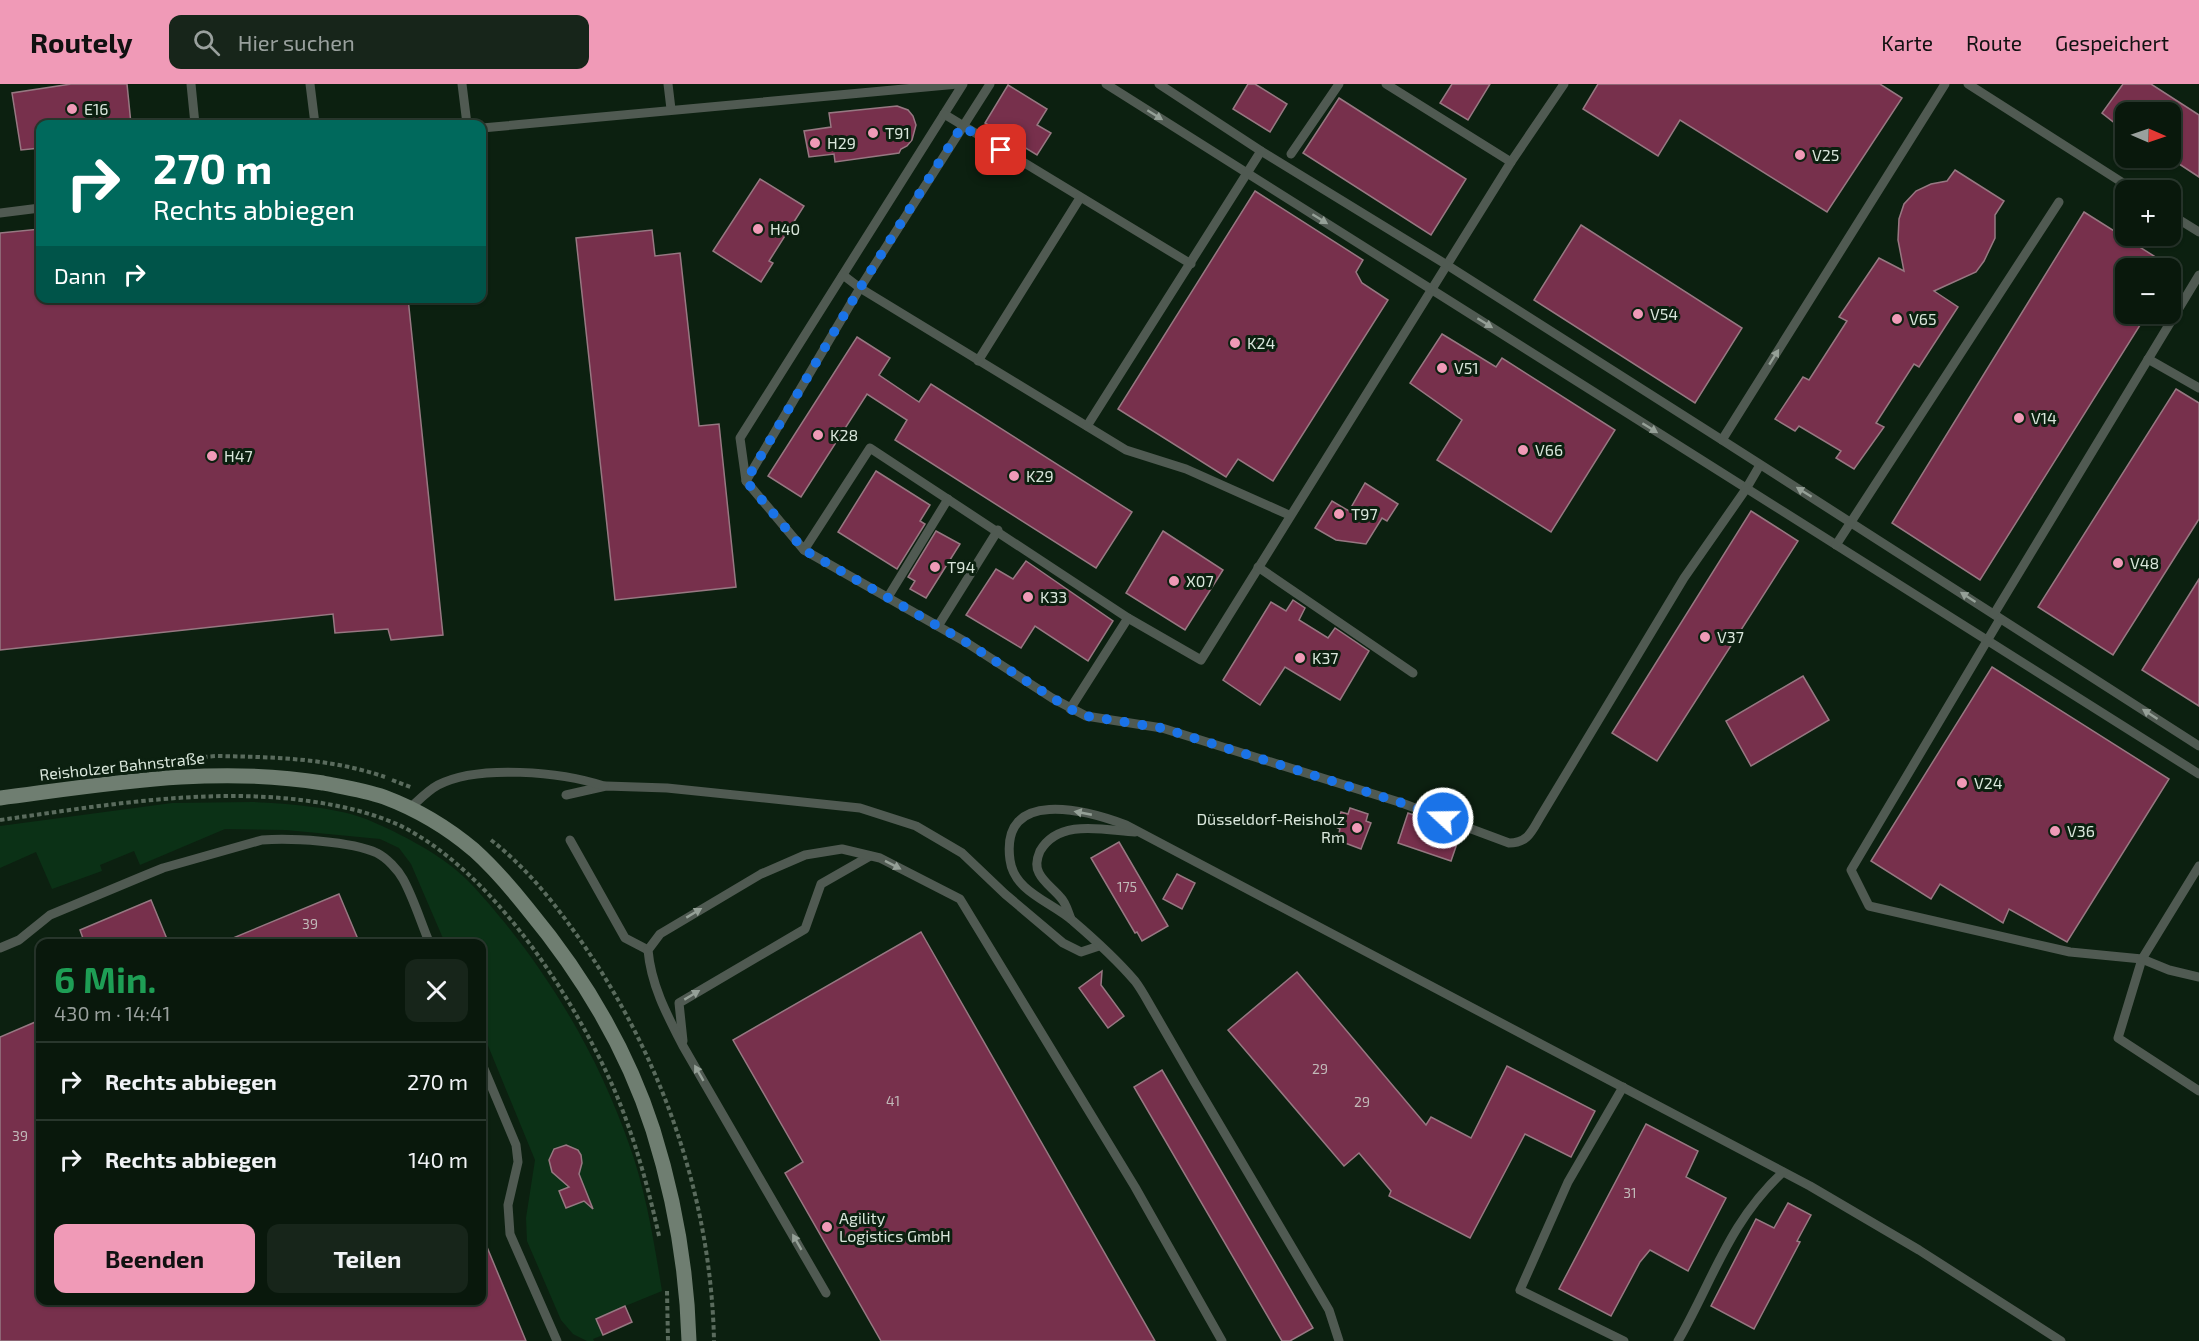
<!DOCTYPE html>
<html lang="de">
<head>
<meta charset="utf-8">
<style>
  body { margin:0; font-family:"Exo 2",sans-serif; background:#17251a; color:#f1f3f6; height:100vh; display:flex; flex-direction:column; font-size:22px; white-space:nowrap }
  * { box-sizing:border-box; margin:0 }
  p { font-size:20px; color:#99a09d }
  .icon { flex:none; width:33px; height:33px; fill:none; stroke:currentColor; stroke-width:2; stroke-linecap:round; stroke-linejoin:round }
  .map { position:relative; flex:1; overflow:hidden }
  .side { position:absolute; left:36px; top:855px; width:450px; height:366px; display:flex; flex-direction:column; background:#09180c; border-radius:12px; box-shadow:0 2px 4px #0004,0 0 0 2px #29372d }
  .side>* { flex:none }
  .guide { position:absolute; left:36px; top:36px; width:450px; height:183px; border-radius:12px; box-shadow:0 2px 4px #0004,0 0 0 2px #29372d; background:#00695c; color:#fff; overflow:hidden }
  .needle { width:39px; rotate:92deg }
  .tools { position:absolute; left:2115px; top:18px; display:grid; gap:12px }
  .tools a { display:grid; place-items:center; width:66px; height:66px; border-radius:12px; background:#09180c; box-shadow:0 2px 4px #0004,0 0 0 2px #29372d; font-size:30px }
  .pin { position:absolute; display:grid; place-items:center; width:51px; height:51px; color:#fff; margin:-26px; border-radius:12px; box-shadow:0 3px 9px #0006 }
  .me { position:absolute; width:66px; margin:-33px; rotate:291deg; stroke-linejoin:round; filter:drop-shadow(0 0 4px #0008) }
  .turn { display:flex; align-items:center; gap:21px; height:126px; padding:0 18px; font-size:27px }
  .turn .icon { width:78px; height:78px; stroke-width:2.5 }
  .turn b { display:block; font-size:42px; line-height:51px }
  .then { display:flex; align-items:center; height:57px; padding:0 18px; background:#0003; gap:12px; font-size:22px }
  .round { display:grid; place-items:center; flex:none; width:63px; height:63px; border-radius:12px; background:#17251a }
  .overview { display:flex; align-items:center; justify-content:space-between; height:102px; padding:0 18px }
  h1 { font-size:36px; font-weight:700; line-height:45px; color:#1e9e55 }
  .primary-button { display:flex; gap:12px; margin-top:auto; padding:12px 18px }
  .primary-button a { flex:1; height:69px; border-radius:12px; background:#f09ab7; color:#111; font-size:24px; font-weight:700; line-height:69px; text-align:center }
  .primary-button a+a { background:#17251a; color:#f1f3f6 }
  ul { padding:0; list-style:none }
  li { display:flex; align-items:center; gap:18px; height:78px; padding:0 18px; border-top:2px solid #29372d }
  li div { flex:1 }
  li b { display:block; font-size:22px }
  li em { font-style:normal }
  header { display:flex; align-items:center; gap:36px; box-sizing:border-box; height:84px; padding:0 30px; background:#f09ab7; color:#111 }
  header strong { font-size:28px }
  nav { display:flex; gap:33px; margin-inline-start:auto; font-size:21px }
  .search { width:420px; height:54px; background:#17251a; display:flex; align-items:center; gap:15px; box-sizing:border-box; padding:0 21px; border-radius:12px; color:#99a09d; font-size:22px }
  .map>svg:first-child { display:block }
  .green { fill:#0b3116 }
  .building { fill:#77304c; stroke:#977882; stroke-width:1.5 }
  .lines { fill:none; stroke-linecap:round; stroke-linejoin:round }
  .path { stroke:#5a6b5d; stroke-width:4; stroke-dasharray:4.5 3; stroke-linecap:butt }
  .lane { stroke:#505a52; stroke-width:9 }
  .secondary { stroke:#6f7e71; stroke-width:15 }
  .oneway { fill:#95a097 }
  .route { stroke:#1a73e8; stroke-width:10; stroke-dasharray:0 18 }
  .poi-dot { fill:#f09ab7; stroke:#0c2010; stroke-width:2 }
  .labels { text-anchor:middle; stroke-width:6; stroke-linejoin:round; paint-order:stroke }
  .number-label { font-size:14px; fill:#c1b9b8 }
  .poi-label { font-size:16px; fill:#dae7dc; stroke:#0c2010; text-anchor:start }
  .street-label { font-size:16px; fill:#dae7dc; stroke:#0c2010 }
</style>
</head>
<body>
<header>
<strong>Routely</strong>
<div class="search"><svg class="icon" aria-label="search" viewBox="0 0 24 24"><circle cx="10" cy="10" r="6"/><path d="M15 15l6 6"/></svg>Hier suchen</div>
<nav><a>Karte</a><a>Route</a><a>Gespeichert</a></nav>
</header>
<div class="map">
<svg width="2199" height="1257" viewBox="0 0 2199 1257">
  <rect width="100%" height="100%" fill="#0c2010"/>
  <path class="green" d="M253 718C288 720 341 723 373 738 399 749 435 768 456 786 474 801 490 821 505 839 559 906 601 980 629 1060 646 1107 654 1158 662 1207L596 1234 603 1251 593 1255 594 1257H587L573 1250 561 1236 527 1157 526 1134 535 1076 482 947V860L445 859 411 780 399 764 380 755 286 746 225 745 140 781 134 767 100 781 102 787 52 805 36 768 0 784V742L172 719Z"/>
  <g class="building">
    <path d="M71 0H127L131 40H40V64L21 66 12 9Z"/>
    <path d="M1248 0H1255L1287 20 1270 48 1233 25Z"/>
    <path d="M1452 0H1490L1468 36 1440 19Z"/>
    <path d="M1598 0H1880L1902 14 1827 128 1680 36 1658 72 1583 25Z"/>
    <path d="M2123 0H2151L2199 31V93L2170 74V28H2126V48L2102 29Z"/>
    <path d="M1008 1 1047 25 1037 41 1051 49 1037 71 985 39Z"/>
    <path d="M1339 14 1466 95 1431 151 1303 69Z"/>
    <path d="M897 22 908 26 913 32 916 41 912 56 907 62 901 65 899 69 835 78 834 70 809 73 804 47 831 43 829 29Z"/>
    <path d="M1955 86 2004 117 1995 131V154L1984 177 1976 188 1934 207 1958 223 1919 283 1914 280 1876 339 1884 343 1854 385 1836 374 1841 367 1799 342 1795 347 1775 335 1803 293 1809 296 1847 237 1839 233 1879 174 1904 187 1898 156 1899 135 1904 120 1916 107 1931 100 1947 97Z"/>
    <path d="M760 95 804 122 769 177 773 179 761 198 713 167Z"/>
    <path d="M1255 107 1363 176 1356 188 1362 199 1388 216 1273 397 1238 375 1226 393 1118 325Z"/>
    <path d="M2084 128 2173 184H2126V230H2147L1980 496 1892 439Z"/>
    <path d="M1581 141 1742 244 1695 319 1534 216Z"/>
    <path d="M40 145V214H408L443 551 391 556 388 545 335 549 333 530 0 566V149Z"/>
    <path d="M652 146 655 172 680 169 699 342 719 340 736 503 615 516 576 154Z"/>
    <path d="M1442 250 1496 283 1502 274 1615 346 1551 448 1437 376 1462 336 1410 299Z"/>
    <path d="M857 253 890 274 879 291 919 318 931 300 1132 428 1096 484 895 356 907 336 867 310 801 413 768 392Z"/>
    <path d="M2176 305 2199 319V435L2113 571 2038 523Z"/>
    <path d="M876 387 930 421 920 437 925 440 897 485 838 448Z"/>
    <path d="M1365 399 1398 420 1387 437 1382 434 1366 460 1336 456 1315 444 1332 417 1349 427Z"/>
    <path d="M1751 427 1798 457 1657 677 1612 649Z"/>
    <path d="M936 447 960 460 926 514 910 505 915 497 908 493Z"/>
    <path d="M1163 447 1223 486 1185 546 1126 509Z"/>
    <path d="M1026 477 1113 537 1088 577 1035 542 1021 564 966 531 996 485 1013 495Z"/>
    <path d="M2199 495V622L2142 586Z"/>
    <path d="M1293 516 1305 524 1299 536 1328 554 1335 544 1369 567 1340 616 1285 583 1260 621 1223 596 1271 518 1286 527Z"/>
    <path d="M1992 583 2169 695 2067 858 2009 825 2003 839 1940 800 1931 815 1871 777Z"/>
    <path d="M1803 592 1829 636 1751 682 1726 637Z"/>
    <path d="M1350 724 1368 730 1366 737 1371 739 1361 765 1337 756 1340 745 1336 743 1341 728 1348 730Z"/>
    <path d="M1408 729 1461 748 1451 777 1398 759Z"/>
    <path d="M1119 758 1168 842 1142 857 1137 848 1135 849 1091 774Z"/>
    <path d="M1177 790 1195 799 1182 825 1163 815Z"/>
    <path d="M339 810 360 860H221V859Z"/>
    <path d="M151 816 169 860H85L80 846Z"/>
    <path d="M921 848 1155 1257H881L785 1089 803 1078 733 956Z"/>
    <path d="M1102 887 1101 901 1124 932 1108 944 1079 904Z"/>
    <path d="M1297 888 1426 1041 1431 1033 1471 1054 1507 982 1595 1027 1571 1073 1525 1050 1470 1154 1389 1112 1391 1107 1359 1069 1344 1082 1228 946Z"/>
    <path d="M40 936V1216H482V1151L526 1257H0V953Z"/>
    <path d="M1162 986 1313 1244 1290 1257H1282L1134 1003Z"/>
    <path d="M1646 1040 1698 1067 1686 1093 1726 1114 1688 1187 1650 1166 1640 1178 1611 1232 1559 1205Z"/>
    <path d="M566 1061 578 1066 581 1071 582 1079 579 1090 593 1125 584 1117 566 1124 559 1107 569 1103 552 1088 549 1076 554 1065Z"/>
    <path d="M1788 1119 1811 1131 1797 1157 1800 1158 1754 1245 1711 1222 1756 1135 1774 1144Z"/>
    <path d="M625 1222 632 1238 603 1251 596 1235Z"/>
  </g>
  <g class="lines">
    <g class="path">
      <path d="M203 673 216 672C273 673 330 674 385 693"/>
      <path d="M392 696 413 704"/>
      <path d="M0 736C114 720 233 698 347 724 365 728 383 734 399 741 493 787 573 912 614 1005 634 1052 648 1102 659 1152"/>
      <path d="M491 756C522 780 548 811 571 843 658 962 711 1109 714 1257"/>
      <path d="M667 1207 668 1257"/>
    </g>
    <g class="lane">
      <path d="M191 0 195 40"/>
      <path d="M310 0 315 40"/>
      <path d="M462 0 467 40"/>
      <path d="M668 0 671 25"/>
      <path d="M963 0 740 354 746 397 804 466 870 364 1128 534 1201 576 1511 78 1564 0"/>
      <path d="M1106 0 2199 690"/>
      <path d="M1159 0 1261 67 1447 181 1722 356"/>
      <path d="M1386 0 1511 78"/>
      <path d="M1945 0 1722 356 2199 662"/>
      <path d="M1968 0 2134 106"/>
      <path d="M944 30 1191 180"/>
      <path d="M482 44 958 0"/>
      <path d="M1291 70 1339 0"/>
      <path d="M0 129 40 124"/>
      <path d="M2170 130 2199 148"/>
      <path d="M843 191 860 204 1126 366 1186 385 1289 431"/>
      <path d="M2148 275 2199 304"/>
      <path d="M978 277 1080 114"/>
      <path d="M1087 342 1261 67"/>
      <path d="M746 397 860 204 990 0"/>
      <path d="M1836 461 2059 118"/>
      <path d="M804 466 964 557 1052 614 1086 632 1162 644 1399 718 1509 759C1529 759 1532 746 1542 730L1684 494 1746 405 1760 381"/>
      <path d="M1258 483 1413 589"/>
      <path d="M888 513 948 415"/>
      <path d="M1994 530 2199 191"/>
      <path d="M2000 535 1851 786 1869 822 2070 868 2142 875 2118 954 2199 1007"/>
      <path d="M938 542 998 446"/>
      <path d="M1070 625 1128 534"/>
      <path d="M566 711 606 702 667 704 860 724 916 742 962 769 1005 810 1063 859 1081 868 1099 862"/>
      <path d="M409 725C418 717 427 707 438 701 478 680 562 688 604 702"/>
      <path d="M570 756 625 854 648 866"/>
      <path d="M2199 782 2142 875 2169 886 2199 893"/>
      <path d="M1071 835C1068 828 1066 819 1061 814 1054 805 1044 799 1039 789 1035 782 1037 774 1040 767 1059 734 1104 746 1135 748"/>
      <path d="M0 864 19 856 50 831 141 793 163 784 262 756C291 754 351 757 377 769 387 774 398 786 403 795 414 815 421 839 430 860"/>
      <path d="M683 957 679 919 805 845 821 800 870 772"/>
      <path d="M482 980 516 1061 518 1078 508 1121 510 1150 557 1257"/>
      <path d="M1623 1003 1568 1098 1520 1206 1624 1257"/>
      <path d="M826 1209 683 962C667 931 651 901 648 866L660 850 761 790 805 771 842 765 880 774 960 815 1135 1103 1222 1257"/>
      <path d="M1339 1257 1329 1226C1284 1150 1240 1074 1195 999 1181 975 1168 952 1154 928 1148 918 1142 906 1135 897 1117 876 1094 855 1073 837 1052 818 1014 808 1010 776 1000 703 1086 726 1126 741L1810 1102 1919 1166 2061 1257"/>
      <path d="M1678 1257C1713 1196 1729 1138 1783 1088"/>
    </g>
    <path class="secondary" d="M0 714C108 700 214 681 323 699 343 703 364 706 384 713 416 725 448 744 474 766 493 783 511 804 527 824 581 889 627 965 653 1046 674 1113 687 1186 689 1257"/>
  </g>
  <defs><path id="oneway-solid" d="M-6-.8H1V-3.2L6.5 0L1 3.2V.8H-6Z" transform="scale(1.5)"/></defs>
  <g class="oneway">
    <use href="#oneway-solid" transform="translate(1155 31) rotate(32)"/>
    <use href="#oneway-solid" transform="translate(1320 135) rotate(32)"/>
    <use href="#oneway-solid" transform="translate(1485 239) rotate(32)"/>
    <use href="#oneway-solid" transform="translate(1774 273) rotate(-58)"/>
    <use href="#oneway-solid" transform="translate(1650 344) rotate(32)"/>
    <use href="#oneway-solid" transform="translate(1804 408) rotate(-148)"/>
    <use href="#oneway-solid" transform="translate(1968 513) rotate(-147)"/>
    <use href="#oneway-solid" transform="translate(2150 630) rotate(-147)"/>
    <use href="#oneway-solid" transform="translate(1083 729) rotate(-169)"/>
    <use href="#oneway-solid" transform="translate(893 781) rotate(27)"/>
    <use href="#oneway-solid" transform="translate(694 829) rotate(-31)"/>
    <use href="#oneway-solid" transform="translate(692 911) rotate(-31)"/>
    <use href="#oneway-solid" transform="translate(699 989) rotate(-120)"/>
    <use href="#oneway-solid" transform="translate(797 1158) rotate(-120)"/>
  </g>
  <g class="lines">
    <path class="route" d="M1001 66 962 42 860 204 746 397 804 466 964 557 1070 625 1086 632 1162 644 1399 718 1443 734"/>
  </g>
  <g class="poi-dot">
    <circle cx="72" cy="25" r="6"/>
    <circle cx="873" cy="49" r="6"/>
    <circle cx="815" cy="59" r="6"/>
    <circle cx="1800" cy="71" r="6"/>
    <circle cx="758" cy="145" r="6"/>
    <circle cx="1638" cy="230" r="6"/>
    <circle cx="1897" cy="235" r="6"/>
    <circle cx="1235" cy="259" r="6"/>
    <circle cx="1442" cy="284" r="6"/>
    <circle cx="2019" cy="334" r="6"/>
    <circle cx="818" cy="351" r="6"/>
    <circle cx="1523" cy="366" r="6"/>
    <circle cx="212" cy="372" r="6"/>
    <circle cx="1014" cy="392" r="6"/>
    <circle cx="1339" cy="430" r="6"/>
    <circle cx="2118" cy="479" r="6"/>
    <circle cx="935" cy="483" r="6"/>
    <circle cx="1174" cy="497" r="6"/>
    <circle cx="1028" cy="513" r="6"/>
    <circle cx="1705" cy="553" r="6"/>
    <circle cx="1300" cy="574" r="6"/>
    <circle cx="1962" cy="699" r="6"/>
    <circle cx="1357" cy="744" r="6"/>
    <circle cx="2055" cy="747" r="6"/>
    <circle cx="827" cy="1143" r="6"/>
  </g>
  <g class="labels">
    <g class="number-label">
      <text x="1127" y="808">175</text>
      <text x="310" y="845">39</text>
      <text x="1320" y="990">29</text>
      <text x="893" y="1022">41</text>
      <text x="1362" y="1023">29</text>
      <text x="20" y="1057">39</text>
      <text x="1630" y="1114">31</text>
    </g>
    <g class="poi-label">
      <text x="84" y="31">E16</text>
      <text x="885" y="55">T91</text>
      <text x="827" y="65">H29</text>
      <text x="1812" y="77">V25</text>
      <text x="770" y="151">H40</text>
      <text x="1650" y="236">V54</text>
      <text x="1909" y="241">V65</text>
      <text x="1247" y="265">K24</text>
      <text x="1454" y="290">V51</text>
      <text x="2031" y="340">V14</text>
      <text x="830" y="357">K28</text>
      <text x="1535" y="372">V66</text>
      <text x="224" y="378">H47</text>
      <text x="1026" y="398">K29</text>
      <text x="1351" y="436">T97</text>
      <text x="2130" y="485">V48</text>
      <text x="947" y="489">T94</text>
      <text x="1186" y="503">X07</text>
      <text x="1040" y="519">K33</text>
      <text x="1717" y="559">V37</text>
      <text x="1312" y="580">K37</text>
      <text x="1974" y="705">V24</text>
      <text x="1345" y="741" text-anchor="end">Düsseldorf-Reisholz<tspan x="1345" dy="18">Rm</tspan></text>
      <text x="2067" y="753">V36</text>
      <text x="839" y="1140">Agility<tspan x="839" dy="18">Logistics GmbH</tspan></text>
    </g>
    <g class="street-label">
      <text transform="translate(122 682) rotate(-6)" y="6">Reisholzer Bahnstraße</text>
    </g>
  </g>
</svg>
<div class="tools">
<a><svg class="needle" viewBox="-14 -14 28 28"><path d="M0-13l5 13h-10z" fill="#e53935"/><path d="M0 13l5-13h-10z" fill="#99a09d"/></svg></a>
<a>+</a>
<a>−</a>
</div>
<div class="pin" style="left:1001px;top:66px;background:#d93025"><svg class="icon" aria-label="arrive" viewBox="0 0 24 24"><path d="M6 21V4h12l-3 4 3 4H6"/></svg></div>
<svg class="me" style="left:1443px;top:734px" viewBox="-20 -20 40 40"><circle r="17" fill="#1a73e8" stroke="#fff" stroke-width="3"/><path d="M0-11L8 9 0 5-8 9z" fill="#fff"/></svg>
<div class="guide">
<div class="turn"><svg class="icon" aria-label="right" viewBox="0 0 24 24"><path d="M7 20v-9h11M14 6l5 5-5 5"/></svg><div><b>270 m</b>Rechts abbiegen</div></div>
<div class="then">Dann<svg class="icon" aria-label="right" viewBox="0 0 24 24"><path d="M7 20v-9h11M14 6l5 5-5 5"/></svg></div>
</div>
<section class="side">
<div class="overview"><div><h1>6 Min.</h1><p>430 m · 14:41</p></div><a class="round"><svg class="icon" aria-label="close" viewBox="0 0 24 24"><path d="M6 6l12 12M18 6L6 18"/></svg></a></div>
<ul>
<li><svg class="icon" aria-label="right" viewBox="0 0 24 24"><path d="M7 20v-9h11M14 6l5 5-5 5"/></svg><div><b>Rechts abbiegen</b></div><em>270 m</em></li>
<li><svg class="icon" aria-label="right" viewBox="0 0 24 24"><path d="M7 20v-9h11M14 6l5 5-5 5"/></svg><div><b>Rechts abbiegen</b></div><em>140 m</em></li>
</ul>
<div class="primary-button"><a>Beenden</a><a>Teilen</a></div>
</section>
</div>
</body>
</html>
